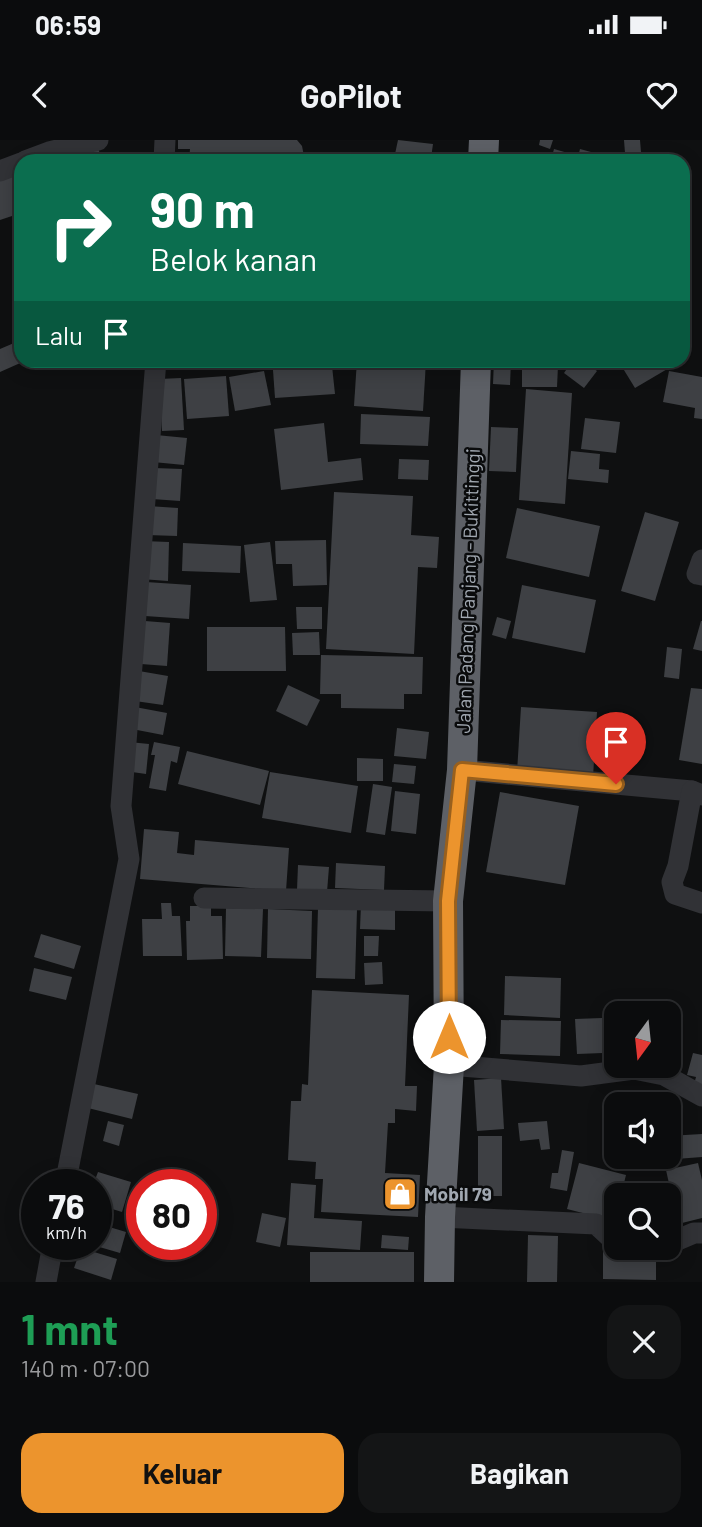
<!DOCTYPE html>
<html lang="id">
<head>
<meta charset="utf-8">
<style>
  body { margin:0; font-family:Barlow,sans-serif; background:#141516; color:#f1f3f6; height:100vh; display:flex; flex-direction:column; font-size:26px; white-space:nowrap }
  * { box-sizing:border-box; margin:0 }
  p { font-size:23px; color:#9a9b9d }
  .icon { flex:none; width:38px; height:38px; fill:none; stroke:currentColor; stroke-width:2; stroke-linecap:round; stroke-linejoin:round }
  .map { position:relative; height:1142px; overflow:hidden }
  .panel { display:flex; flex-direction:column; background:#0b0c0d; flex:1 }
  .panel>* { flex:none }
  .hud { position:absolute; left:14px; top:14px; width:676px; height:214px; border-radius:21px; box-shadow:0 4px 18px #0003,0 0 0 2px #2b2c2e; background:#0b6e4f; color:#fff; overflow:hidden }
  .needle { width:46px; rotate:195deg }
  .tools { position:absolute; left:604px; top:861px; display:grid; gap:14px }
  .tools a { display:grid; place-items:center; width:77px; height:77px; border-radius:14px; background:#0b0c0d; box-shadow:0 4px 18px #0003,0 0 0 2px #2b2c2e; font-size:35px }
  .speed { position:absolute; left:21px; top:1029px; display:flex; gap:14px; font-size:35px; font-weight:700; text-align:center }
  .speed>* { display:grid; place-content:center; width:91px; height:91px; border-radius:50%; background:#0b0c0d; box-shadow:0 4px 18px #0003,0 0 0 2px #2b2c2e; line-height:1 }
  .speed small { font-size:18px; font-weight:400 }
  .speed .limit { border:10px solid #d22; background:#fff; color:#111 }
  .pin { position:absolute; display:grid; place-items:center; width:60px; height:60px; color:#fff; margin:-72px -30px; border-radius:50% 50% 50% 0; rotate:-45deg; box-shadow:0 0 7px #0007 }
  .pin .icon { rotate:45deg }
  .me { position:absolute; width:77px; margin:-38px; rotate:0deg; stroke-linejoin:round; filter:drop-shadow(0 0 5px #0008) }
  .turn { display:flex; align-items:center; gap:24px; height:147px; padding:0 21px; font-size:32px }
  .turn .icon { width:91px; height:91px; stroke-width:2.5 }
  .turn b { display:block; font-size:49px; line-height:60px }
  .then { display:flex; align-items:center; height:66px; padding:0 21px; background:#0003; gap:14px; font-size:26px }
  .round { display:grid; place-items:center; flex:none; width:74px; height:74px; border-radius:21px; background:#141516 }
  .head { display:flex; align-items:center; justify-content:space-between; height:119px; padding:0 21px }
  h1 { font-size:42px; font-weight:700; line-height:52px; color:#1e9e55 }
  .cta { display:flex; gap:14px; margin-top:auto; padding:14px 21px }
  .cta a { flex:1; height:80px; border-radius:21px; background:#ec942d; color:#111; font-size:28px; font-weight:700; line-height:80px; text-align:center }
  .cta a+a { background:#141516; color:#f1f3f6 }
  .status { display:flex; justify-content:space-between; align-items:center; height:49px; padding:0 35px; background:#0b0c0d; direction:ltr }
  .status svg { height:19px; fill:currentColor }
  header { display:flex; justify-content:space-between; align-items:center; height:91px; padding:0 21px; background:#0b0c0d; font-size:32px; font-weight:700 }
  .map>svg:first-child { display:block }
  .building { fill:#3e4044 }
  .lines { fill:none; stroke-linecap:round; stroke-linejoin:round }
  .minor { stroke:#313236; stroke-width:21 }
  .highway { stroke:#5d6066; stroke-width:30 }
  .route-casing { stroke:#99601d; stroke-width:18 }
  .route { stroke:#ec942d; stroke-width:12 }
  .labels { text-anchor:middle; stroke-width:5; stroke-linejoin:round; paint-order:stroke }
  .street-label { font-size:19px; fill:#a1a8b1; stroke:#0a0b0c }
  .poi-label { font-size:19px; font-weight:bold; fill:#a1a8b1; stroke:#0a0b0c; text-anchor:start }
</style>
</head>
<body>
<div class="status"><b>06:59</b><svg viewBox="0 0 49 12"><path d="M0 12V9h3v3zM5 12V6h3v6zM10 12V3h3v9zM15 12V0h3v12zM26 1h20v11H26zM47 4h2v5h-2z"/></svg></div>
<header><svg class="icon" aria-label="back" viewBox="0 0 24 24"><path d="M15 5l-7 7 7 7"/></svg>GoPilot<svg class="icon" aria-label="heart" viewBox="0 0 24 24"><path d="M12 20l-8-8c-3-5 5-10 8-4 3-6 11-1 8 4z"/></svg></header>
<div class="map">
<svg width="702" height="1142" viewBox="0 0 702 1142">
  <rect width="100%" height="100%" fill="#0f1011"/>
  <g class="building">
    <path d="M178 0H297L302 6 305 21H189L190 9H178Z"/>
    <path d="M398 0 433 4 431 18 425 17 424 21H391L392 13 395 14Z"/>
    <path d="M540 0H553L550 9 539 5Z"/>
    <path d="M624 0H640L641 12 625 13Z"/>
    <path d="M97 6 103 21H57Z"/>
    <path d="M554 9 575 15 573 21 551 20Z"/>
    <path d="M580 9 591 12 589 21H577Z"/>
    <path d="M21 33V73L0 80V40Z"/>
    <path d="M21 178V196L19 197 12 183Z"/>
    <path d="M21 200V220H27L0 232V209Z"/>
    <path d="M163 220H191L192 227 163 229Z"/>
    <path d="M231 220H261L262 222 233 227Z"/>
    <path d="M357 220 426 221 423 271 354 266Z"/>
    <path d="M494 220H511L510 245 493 244Z"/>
    <path d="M573 220H582L597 231 584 248 564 233Z"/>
    <path d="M621 220H664L669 228 635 248 619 222Z"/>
    <path d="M332 226 335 254 275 258 273 230Z"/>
    <path d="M522 226H558L557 247H522Z"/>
    <path d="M264 231 271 265 235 271 229 237Z"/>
    <path d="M669 231 702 237V279L694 278 695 268 663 262Z"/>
    <path d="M226 236 229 276 187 279 184 239Z"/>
    <path d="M181 238 184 290 162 291 159 239Z"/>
    <path d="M526 249 572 253 565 364 519 360Z"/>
    <path d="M361 274 430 277 428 306 360 304Z"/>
    <path d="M585 278 620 282 616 313 581 309Z"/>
    <path d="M324 283 328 322 361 318 363 340 281 350 274 289Z"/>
    <path d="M491 287 518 288 516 332 489 331Z"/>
    <path d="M156 295 187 298 184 325 153 322Z"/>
    <path d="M571 311 600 314 599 329 609 330 608 343 568 339Z"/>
    <path d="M399 319 429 320 428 340 398 339Z"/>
    <path d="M154 328 182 329 180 361 152 359Z"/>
    <path d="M334 352 413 356 411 395 439 397 437 428 418 427 414 514 326 509Z"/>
    <path d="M148 366 178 368 177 396 147 395Z"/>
    <path d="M517 368 600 386 589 437 506 418Z"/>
    <path d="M645 372 679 382 655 461 621 451Z"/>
    <path d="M326 400 327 445 293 446 292 424H276L275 401Z"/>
    <path d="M143 401 169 402 168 441 141 439Z"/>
    <path d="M270 402 277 460 250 462 244 405Z"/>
    <path d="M183 403 241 406 240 433 182 431Z"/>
    <path d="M146 442 191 445 189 479 145 476Z"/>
    <path d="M522 445 596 460 585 513 512 498Z"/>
    <path d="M296 467H322V489H297Z"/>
    <path d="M497 477 511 481 506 499 492 495Z"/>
    <path d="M145 481 170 483 167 526 141 524Z"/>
    <path d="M701 481H702V511L693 509Z"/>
    <path d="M207 487H285L286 531H207Z"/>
    <path d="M319 492 320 515H293L292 493Z"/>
    <path d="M667 507 682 509 679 539 664 537Z"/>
    <path d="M321 515 423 517 422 554H404V569L341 568V554H320Z"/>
    <path d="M139 531 168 536 163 565 135 561Z"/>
    <path d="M288 545 320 560 307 586 276 571Z"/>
    <path d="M691 548 702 549V624L679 620Z"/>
    <path d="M135 567 167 573 163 595 132 589Z"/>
    <path d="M521 567 597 572 593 637 517 632Z"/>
    <path d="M397 588 429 592 426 619 394 616Z"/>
    <path d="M129 602 149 604 146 634 125 631Z"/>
    <path d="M154 602 180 607 177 623 171 621 166 651 149 648 155 615H151Z"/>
    <path d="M187 611 269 631 260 665 178 644Z"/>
    <path d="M357 618 383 619V641H357Z"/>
    <path d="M394 624 416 626 414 644 392 642Z"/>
    <path d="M270 632 358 646 351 693 262 678Z"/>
    <path d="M373 644 392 647 385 695 366 692Z"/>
    <path d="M395 651 420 654 416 694 391 691Z"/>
    <path d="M500 652 579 666 565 745 486 732Z"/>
    <path d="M144 689 179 692 177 713 194 715 195 700 289 708 286 751 140 739Z"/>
    <path d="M336 723 385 726 384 750 335 748Z"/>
    <path d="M298 725 329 727 327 752 297 750Z"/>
    <path d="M161 763H171L172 776H180L182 816H143L142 779H162Z"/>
    <path d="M361 764 395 765V790L360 789Z"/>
    <path d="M190 766H211V776H222L223 819 187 820 186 781H190Z"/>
    <path d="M226 768 263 769 261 817 225 816Z"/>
    <path d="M318 768 357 769 355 839 316 838Z"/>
    <path d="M268 769 312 771 311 819 267 818Z"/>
    <path d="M41 794 81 806 74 829 34 817Z"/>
    <path d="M364 796H379L378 816H364Z"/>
    <path d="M382 822 383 844 365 845 364 823Z"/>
    <path d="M34 828 72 837 66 860 29 851Z"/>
    <path d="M505 836 561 838 560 878 504 875Z"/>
    <path d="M312 850 409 855 405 946H417L416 971 395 969V983H388L385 1033 420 1035 418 1077 321 1072 323 1039H315L316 1022 288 1020 291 961H301L302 944 308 945Z"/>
    <path d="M602 878 603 913 577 914 575 879Z"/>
    <path d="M616 878V913H615L608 880Z"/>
    <path d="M501 880 561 881 560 916 500 914Z"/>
    <path d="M693 913 702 915V951L693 948 696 937 687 935Z"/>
    <path d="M501 938 504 989 477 991 474 940Z"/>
    <path d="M94 944 138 954 132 979 88 968Z"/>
    <path d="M108 981 124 985 119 1006 103 1001Z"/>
    <path d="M547 981 550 1009 541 1010 539 999 520 1001 518 983Z"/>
    <path d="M702 994V1017L663 1020V1017H668V996Z"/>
    <rect x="478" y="996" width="24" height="60"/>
    <path d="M562 1010 574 1012 567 1051 550 1048 552 1033H558Z"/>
    <path d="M579 1023 626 1035 621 1055H616L614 1081 567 1069Z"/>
    <path d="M698 1023 702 1040V1078L678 1084 666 1030Z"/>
    <path d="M98 1032 131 1042 122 1072 96 1064V1045H93Z"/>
    <path d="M625 1041 667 1042V1055H625Z"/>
    <path d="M291 1043 316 1045 314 1078 362 1081 360 1110 287 1105Z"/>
    <path d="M262 1073 286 1078 280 1107 256 1102Z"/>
    <path d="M96 1083 126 1092 120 1113 96 1106Z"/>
    <path d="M382 1095 409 1097 408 1110 381 1108Z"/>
    <path d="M528 1095 558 1096 557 1142H527Z"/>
    <path d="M81 1108 117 1119 111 1140 74 1128Z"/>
    <path d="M603 1109 656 1110V1140L603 1139Z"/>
    <rect x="310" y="1112" width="104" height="30"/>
  </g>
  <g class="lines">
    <g class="minor">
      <path d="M25 21 49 12 98 0"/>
      <path d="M164 21 165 0"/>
      <path d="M0 31 21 23"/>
      <path d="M702 420 697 434 702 435"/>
      <path d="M462 630 692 651 702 655"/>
      <path d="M692 651 678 726 672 742 675 754 702 763"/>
      <path d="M204 758 448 761"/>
      <path d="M449 925 581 936 634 929 664 935 702 956"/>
      <path d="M65 1045 129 719 121 666 156 220"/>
      <path d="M440 1077 596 1084 610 1097 616 1099"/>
      <path d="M668 1104 694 1093H702"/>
      <path d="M46 1142 53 1104"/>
    </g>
    <g class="highway">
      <path d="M483 21 484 0"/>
      <path d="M439 1142 440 1077 449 925 448 761 462 630 476 220"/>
    </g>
  </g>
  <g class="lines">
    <g class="route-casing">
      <path id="route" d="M449 897 448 761 462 630 616 644"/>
    </g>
    <use href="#route" class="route"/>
  </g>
  <defs>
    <g id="shop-square" transform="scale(1.75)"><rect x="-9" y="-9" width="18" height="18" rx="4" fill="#ec942d" stroke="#0a0b0c"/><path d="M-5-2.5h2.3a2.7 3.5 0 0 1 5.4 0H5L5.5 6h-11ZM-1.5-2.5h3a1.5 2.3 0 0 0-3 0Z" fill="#fff"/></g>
  </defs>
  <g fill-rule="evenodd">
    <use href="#shop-square" x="400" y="1054"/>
  </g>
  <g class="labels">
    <g class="street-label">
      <text transform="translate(468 451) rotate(-88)" y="7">Jalan Padang Panjang - Bukittinggi</text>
    </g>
    <g class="poi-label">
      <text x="424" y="1061">Mobil 79</text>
    </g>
  </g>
</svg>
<div class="tools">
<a><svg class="needle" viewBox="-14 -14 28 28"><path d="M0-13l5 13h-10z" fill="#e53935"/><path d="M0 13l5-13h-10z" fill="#9a9b9d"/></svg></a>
<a><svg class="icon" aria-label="sound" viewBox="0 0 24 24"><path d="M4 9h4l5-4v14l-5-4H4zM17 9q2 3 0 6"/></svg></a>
<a><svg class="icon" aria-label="search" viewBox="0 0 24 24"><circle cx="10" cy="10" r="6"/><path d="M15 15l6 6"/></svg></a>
</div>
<div class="speed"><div>76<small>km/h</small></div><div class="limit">80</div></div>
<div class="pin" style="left:616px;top:644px;background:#d93025"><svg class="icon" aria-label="arrive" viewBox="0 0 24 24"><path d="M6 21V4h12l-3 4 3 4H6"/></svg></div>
<svg class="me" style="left:449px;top:897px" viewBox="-20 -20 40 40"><circle r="19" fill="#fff"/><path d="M0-13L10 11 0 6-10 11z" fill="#ec942d"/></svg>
<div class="hud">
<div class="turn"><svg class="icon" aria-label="right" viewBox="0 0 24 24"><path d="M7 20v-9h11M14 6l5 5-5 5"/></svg><div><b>90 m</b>Belok kanan</div></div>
<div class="then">Lalu<svg class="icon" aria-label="arrive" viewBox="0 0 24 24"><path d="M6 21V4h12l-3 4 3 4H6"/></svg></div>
</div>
</div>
<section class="panel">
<div class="head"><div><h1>1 mnt</h1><p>140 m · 07:00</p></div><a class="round"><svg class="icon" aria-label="close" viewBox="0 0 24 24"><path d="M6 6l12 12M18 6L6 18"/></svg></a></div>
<div class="cta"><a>Keluar</a><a>Bagikan</a></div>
</section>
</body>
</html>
